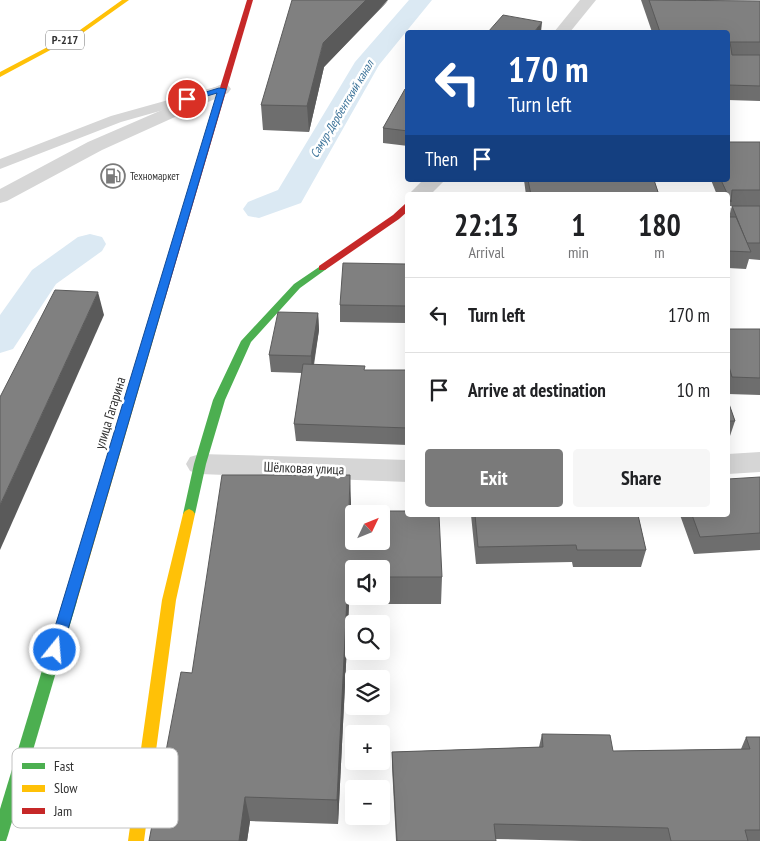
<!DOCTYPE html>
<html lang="en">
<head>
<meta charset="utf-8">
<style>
  body { margin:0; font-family:"PT Sans Narrow",sans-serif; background:#f6f6f6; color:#202124; height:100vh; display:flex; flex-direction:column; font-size:19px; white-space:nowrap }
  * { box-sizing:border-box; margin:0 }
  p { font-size:16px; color:#757577 }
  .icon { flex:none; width:28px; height:28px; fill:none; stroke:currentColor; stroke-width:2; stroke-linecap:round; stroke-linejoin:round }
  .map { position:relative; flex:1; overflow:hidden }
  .side { position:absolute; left:405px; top:192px; width:325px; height:325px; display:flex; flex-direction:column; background:#fff; border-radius:5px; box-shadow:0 5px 20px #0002 }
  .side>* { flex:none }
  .hud { position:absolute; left:405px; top:30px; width:325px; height:152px; border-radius:5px; box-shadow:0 5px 20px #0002; background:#1a4fa0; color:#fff; overflow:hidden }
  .needle { width:32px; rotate:47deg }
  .controls { position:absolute; left:345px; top:505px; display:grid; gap:10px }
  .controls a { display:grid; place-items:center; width:45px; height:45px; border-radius:5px; background:#fff; box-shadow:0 5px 20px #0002; font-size:25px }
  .pin { position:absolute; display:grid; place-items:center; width:42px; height:42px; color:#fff; margin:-21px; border:2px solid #fff; border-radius:50%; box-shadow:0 1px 5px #0007 }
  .me { position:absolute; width:55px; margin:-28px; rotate:17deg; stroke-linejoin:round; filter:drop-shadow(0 0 4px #0008) }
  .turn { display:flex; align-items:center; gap:18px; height:105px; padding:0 20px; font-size:22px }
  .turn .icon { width:65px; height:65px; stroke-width:2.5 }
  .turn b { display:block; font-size:35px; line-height:42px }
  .then { display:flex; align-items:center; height:48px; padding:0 20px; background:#0003; gap:10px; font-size:19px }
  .eta { display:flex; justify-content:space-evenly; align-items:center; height:85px; text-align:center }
  .eta b { font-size:30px; font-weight:700; line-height:35px }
  .cta { display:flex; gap:10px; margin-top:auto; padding:10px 20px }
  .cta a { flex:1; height:58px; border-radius:5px; background:#7a7a7a; color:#fff; font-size:20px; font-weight:700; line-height:58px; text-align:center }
  .cta a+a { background:#f6f6f6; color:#202124 }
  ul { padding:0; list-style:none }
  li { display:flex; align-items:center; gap:15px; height:75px; padding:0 20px; border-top:1px solid #e0e0e0 }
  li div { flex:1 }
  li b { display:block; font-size:19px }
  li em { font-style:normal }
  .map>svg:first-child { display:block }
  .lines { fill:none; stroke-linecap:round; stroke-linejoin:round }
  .canal { fill:#dbe9f3; fill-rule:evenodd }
  .lane { fill:#d6d6d6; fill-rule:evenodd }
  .street { fill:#d6d6d6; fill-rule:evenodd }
  .fast { fill:#4caf50; fill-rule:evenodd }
  .slow { fill:#ffc107; fill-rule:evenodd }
  .jam { fill:#c62828; fill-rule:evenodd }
  .wall { fill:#6e6e6e; fill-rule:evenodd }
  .shaded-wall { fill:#5a5a5a }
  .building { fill:#808080; stroke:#5a5a5a; fill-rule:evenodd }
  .route { fill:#1a73e8; stroke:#114b97 }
  .labels { text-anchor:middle; stroke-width:5; stroke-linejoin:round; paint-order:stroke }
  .far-poi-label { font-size:11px; fill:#323232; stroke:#fff; text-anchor:start }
  .shield { fill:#fff; stroke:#707070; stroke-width:1 }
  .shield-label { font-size:12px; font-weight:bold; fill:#323232 }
  .far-water-label { font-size:12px; font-style:italic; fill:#3b7298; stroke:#fff }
  .street-label { font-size:14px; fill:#323232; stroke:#fff }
  .key { fill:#fff; stroke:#c2c2c2; stroke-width:1 }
  .key-label { font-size:14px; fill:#323232 }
</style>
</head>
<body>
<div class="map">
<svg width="760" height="841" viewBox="0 0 760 841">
  <rect width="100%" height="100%" fill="#fff"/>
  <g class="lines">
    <g class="canal">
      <path d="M409 0H432L379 65 301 203 259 218 248 216 243 209 248 202 278 190 355 62Z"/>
      <path d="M90 234 102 237 106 244 102 251 56 284 13 349 0 353V315L32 270 78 237Z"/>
    </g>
    <path class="lane" d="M215 87 222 91 220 94 121 122 0 169V159L111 116Z"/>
    <g class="street">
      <path d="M580 0H596L570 32H554Z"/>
      <path d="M222 84 228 85 231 89 228 93 102 150 7 201 0 203V189L88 142Z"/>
      <path d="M423 180H445L430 195H408Z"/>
      <rect x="728" y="208" width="32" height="12"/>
      <path d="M760 452V472L728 474V454Z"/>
      <path d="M200 454 408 460V482L200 474 190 471 186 464 190 457Z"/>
    </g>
    <g class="fast">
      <path d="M322 265 327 268 325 270 300 288 251 342 225 400 206 464 195 514 193 517H185L183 514 194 464 213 400 241 341 294 284Z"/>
      <path d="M70 595 75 597 77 601 8 835 6 841H0V809L63 601 65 597Z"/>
    </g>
    <g class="slow">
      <path d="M122 0H129L84 32 0 77V72L80 30Z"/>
      <path d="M160 296 165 299 77 601 75 605 70 607 65 605 63 601 155 299Z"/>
      <path d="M189 509 193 511 195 514 176 600 144 841H128L162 600 183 514 185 511Z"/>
    </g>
    <g class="jam">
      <path d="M247 0H253L165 299 163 301H157L155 299Z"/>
      <path d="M405 204H408V211L399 219 325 270H319V266L393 215Z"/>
    </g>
  </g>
  <g class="wall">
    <path d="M641 0H696V1H760V101L728 100V32H652Z"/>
    <path d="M388 1 324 67 309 132 263 130 261 105Z"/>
    <path d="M408 89V146L383 143V128Z"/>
    <path d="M760 142V260L749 259 746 269 728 268V217H729L732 206H730L728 213V195H717L711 180H728Z"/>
    <path d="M524 180H654L659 195H526Z"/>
    <path d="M406 264V323L340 322V305Z"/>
    <path d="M318 313 319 330 314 365 365 370H408V445L296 441 294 424 302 373 271 372 269 355Z"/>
    <path d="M728 329H760V395L728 394Z"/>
    <path d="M728 401 735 421 729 439H728Z"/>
    <path d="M760 477V550L694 554 680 515H728Z"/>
    <path d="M351 502V511L442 577 441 604H349L338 824 250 821 247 841H149ZM354 569H381V596H354Z"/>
    <path d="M471 515H638L646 550 641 567H573L572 562 476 564Z"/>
    <path d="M542 734 613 751 741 749 746 737H760V841H583L495 839 496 841H396L392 767V752L539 747Z"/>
  </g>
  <g class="shaded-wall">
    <path d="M366 0H388L324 67 309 132 307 106 323 43Z"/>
    <path d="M542 22 541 32H534Z"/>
    <path d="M98 292 104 315 0 550V505Z"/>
    <path d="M318 313 319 330 312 373 311 356Z"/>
    <path d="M350 475 351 502 350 539 349 511Z"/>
    <path d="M348 577 349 604 338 824 337 800Z"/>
    <path d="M245 797 250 821 247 841H239Z"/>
  </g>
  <g class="building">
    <path d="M292 0H366L323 43 307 106 261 105Z"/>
    <path d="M649 0 760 1V42H730L732 55H760V86L728 85V32H660Z"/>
    <path d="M503 15 542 22 534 32H488Z"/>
    <path d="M405 89H408V131L383 128Z"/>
    <path d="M728 142H760V190H732L731 202 721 180H728Z"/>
    <path d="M528 180H654L659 195H531Z"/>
    <path d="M732 206H760V243H747Z"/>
    <path d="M728 217H736L751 252 728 251Z"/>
    <path d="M343 263 406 264V306L340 305Z"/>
    <path d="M55 290 98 292 0 505V397Z"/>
    <path d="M278 312 318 313 311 356 269 355Z"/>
    <path d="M728 329H760V378L732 377 728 363Z"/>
    <path d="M303 364 365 366 364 370H408V428L294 424Z"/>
    <path d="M728 401 735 421H728Z"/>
    <path d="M222 475H350L349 511H408V515H439L442 577H381V569H354V577H348L337 800 245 797 239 841H149L181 672 192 673ZM354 514H381V541H354Z"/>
    <path d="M760 477V533L700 537 692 515H728V479Z"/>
    <path d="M475 515H638L646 550H577L576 545 478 547Z"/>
    <path d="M542 734 610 735 613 751 750 749 746 737H760V830H745L748 841H671L668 828 494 824 496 841H397L392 752 543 747Z"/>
  </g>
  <path class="route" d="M219 88 226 89 62 650 60 655 55 657 50 655 48 650 217 93 187 102 183 99Z"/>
  <defs>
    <g id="fuel-ring" transform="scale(1.25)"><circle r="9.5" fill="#fff" stroke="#7a7a7a" stroke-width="1.5"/><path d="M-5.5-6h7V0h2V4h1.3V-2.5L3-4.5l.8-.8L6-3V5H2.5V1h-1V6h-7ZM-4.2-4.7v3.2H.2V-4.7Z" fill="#7a7a7a"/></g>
  </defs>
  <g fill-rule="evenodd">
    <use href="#fuel-ring" x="113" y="176"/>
  </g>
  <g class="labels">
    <g class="far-poi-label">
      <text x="130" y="180">Техномаркет</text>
    </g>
    <rect class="shield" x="46" y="30.5" width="38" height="19" rx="4"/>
    <g class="shield-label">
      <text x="65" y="44">Р-217</text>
    </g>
    <g class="far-water-label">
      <text transform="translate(342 109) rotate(-59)" y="4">Самур-Дербентский канал</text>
    </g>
    <g class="street-label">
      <text transform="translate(110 413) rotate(-73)" y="5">улица Гагарина</text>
      <text transform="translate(304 468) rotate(2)" y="5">Шёлковая улица</text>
    </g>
  </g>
  <rect x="12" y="748" width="166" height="80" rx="8" class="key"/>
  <rect x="22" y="763" width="23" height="6" fill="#4caf50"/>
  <rect x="22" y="785" width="23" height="7" fill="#ffc107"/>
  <rect x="22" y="808" width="23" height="6" fill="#c62828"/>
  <g class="key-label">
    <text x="54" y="771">Fast</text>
    <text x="54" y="793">Slow</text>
    <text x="54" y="816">Jam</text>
  </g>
</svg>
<div class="controls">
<a><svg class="needle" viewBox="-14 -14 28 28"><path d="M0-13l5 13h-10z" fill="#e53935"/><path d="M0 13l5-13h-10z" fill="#757577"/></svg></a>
<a><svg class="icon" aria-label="sound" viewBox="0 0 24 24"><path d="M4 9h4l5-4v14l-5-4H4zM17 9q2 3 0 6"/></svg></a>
<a><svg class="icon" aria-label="search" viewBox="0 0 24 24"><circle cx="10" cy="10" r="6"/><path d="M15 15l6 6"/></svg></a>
<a><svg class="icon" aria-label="layers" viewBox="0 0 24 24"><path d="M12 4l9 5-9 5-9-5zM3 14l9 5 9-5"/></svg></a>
<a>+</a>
<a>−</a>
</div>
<div class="pin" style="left:187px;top:99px;background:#d93025"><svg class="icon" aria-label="arrive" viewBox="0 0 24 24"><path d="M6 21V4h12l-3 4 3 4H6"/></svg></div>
<svg class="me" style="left:55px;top:650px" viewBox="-20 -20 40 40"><circle r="17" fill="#1a73e8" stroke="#fff" stroke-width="3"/><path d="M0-11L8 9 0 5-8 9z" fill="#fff"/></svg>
<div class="hud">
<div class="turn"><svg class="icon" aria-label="left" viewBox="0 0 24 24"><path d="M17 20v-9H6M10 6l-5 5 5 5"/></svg><div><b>170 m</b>Turn left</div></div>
<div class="then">Then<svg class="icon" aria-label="arrive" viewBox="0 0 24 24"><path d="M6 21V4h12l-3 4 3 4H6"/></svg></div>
</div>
<section class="side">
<div class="eta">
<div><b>22:13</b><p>Arrival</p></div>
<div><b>1</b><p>min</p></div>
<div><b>180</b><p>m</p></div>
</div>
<ul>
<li><svg class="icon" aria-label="left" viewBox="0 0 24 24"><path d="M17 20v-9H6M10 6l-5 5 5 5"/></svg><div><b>Turn left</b></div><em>170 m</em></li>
<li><svg class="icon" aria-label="arrive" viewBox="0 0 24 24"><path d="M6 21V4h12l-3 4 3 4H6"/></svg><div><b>Arrive at destination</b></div><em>10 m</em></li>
</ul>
<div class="cta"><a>Exit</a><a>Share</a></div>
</section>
</div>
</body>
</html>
